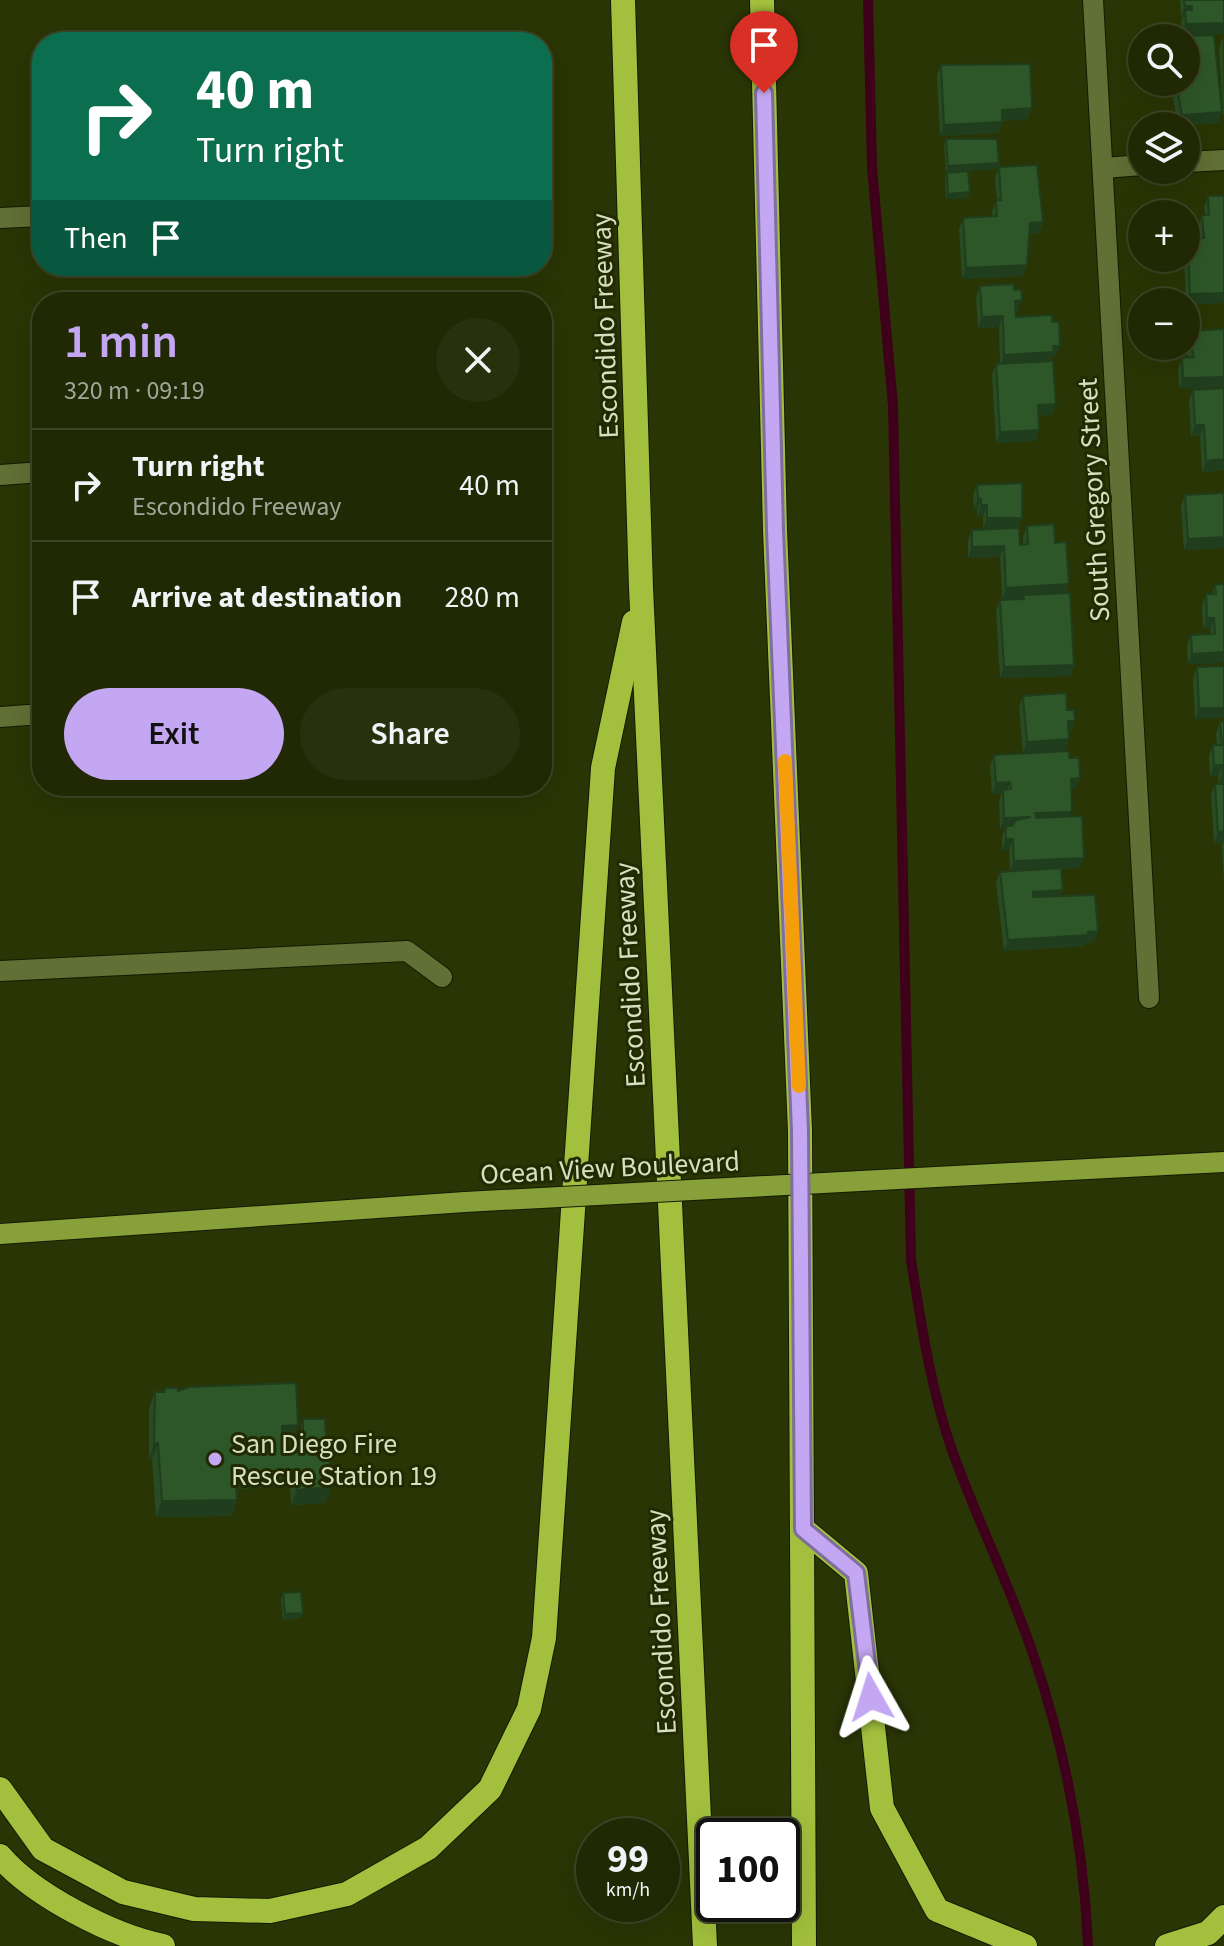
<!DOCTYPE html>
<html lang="en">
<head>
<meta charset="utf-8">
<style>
  body { margin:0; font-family:"Source Sans 3",sans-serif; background:#28300e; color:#f1f3f6; height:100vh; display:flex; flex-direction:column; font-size:30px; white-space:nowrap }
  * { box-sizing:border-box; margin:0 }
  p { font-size:26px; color:#a2a69a }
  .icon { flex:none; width:44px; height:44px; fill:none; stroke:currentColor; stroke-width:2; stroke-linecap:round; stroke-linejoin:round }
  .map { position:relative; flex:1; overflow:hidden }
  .details { position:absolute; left:32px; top:292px; width:520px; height:504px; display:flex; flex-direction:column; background:#202804; border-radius:32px; box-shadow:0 8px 32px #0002,0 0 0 2px #3d4426 }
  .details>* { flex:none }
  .banner { position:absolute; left:32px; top:32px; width:520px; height:244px; border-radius:32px; box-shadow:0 8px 32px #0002,0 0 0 2px #3d4426; background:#0b6e4f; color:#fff; overflow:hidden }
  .controls { position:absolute; left:1128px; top:24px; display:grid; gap:16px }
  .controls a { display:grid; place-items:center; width:72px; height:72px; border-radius:50%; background:#202804; box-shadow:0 8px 32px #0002,0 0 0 2px #3d4426; font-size:40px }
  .speed { position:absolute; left:576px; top:1818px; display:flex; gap:16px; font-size:40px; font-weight:700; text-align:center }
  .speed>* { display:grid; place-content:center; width:104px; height:104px; border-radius:50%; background:#202804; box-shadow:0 8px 32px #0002,0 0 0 2px #3d4426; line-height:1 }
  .speed small { font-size:20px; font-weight:400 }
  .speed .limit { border:4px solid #111; border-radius:12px; background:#fff; color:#111 }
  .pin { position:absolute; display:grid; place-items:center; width:68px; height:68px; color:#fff; margin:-82px -34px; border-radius:50% 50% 50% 0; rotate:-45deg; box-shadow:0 0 8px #0007 }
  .pin .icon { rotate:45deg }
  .me { position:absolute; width:88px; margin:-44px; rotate:354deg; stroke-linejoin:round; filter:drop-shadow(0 0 6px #0008) }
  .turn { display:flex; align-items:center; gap:28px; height:168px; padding:0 32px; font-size:36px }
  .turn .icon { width:104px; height:104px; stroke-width:2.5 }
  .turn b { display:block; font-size:56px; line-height:68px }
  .then { display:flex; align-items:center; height:76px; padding:0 32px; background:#0003; gap:16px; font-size:30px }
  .round { display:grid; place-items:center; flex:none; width:84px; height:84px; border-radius:42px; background:#28300e }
  .summary { display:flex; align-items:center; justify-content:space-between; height:136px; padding:0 32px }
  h1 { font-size:48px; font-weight:600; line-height:60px; color:#c4a7f2 }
  .action { display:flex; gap:16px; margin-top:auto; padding:16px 32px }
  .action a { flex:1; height:92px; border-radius:48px; background:#c4a7f2; color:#111; font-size:32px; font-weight:600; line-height:92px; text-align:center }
  .action a+a { background:#28300e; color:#f1f3f6 }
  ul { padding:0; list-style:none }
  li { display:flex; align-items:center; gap:24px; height:112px; padding:0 32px; border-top:2px solid #3d4426 }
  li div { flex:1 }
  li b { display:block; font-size:30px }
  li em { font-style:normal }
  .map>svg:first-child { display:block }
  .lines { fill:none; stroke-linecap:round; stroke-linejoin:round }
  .stream { stroke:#3f001b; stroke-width:10 }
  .minor-casing { stroke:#141b00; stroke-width:22 }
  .major-casing { stroke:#141b00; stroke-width:22 }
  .highway-casing { stroke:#141b00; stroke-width:26 }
  .minor { stroke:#617034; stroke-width:20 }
  .major { stroke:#88a039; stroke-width:20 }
  .highway { stroke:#a2c03d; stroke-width:24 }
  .major-bridge-casing { stroke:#141b00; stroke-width:22; stroke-linecap:butt }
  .major-bridge { stroke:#88a039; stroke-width:20 }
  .wall { fill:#284b23 }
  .shaded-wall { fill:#203d1d }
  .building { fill:#2e5729; stroke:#203d1d; stroke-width:2 }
  .route-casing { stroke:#7f6d9d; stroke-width:20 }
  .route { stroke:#c4a7f2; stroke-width:14 }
  .slow { stroke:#f59e0b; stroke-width:14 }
  .poi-dot { fill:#c4a7f2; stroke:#212a00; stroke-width:3 }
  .labels { text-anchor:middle; stroke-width:6; stroke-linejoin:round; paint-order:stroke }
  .street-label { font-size:28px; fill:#d6e0c0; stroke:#212a00 }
  .poi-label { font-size:28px; fill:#d6e0c0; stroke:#212a00; text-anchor:start }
</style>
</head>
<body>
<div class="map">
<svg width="1224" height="1946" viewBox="0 0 1224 1946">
  <rect width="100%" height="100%" fill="#2a3505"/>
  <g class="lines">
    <path class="stream" d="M868 0 872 167 893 406 911 1260C921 1323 931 1390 952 1450 977 1521 1012 1589 1035 1660 1066 1753 1084 1848 1088 1946"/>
    <g class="minor-casing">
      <g id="minor">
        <path d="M1093 0 1149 998"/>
        <path d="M1186 162 1224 160"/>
        <path d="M1103 168 1142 165"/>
        <path d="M0 218 42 216"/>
        <path d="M0 475 42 472"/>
        <path d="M0 717 42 714"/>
        <path d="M0 971 407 951 442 977"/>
      </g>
    </g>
    <g class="major-casing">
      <g id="major">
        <path d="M1011 1173 1224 1162"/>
        <path d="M0 1234 465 1202"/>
      </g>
    </g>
    <g class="highway-casing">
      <g id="highway">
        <path d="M623 0 641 588 705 1946"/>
        <path d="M762 0 775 530 800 1131 804 1946"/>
        <path d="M803 1529 856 1573 882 1808 937 1910 1025 1946"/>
        <path d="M0 1789 43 1849 123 1892 194 1909 270 1911 347 1894 428 1848 490 1789 529 1709 544 1638 603 768 634 622"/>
        <path d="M0 1856C33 1895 113 1936 163 1946"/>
        <path d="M1167 1946 1208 1933 1224 1917"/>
      </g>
    </g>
    <use href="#minor" class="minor"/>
    <use href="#major" class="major"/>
    <use href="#highway" class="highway"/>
    <g class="major-bridge-casing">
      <path id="major-bridge" d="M465 1202 1011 1173"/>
    </g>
    <use href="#major-bridge" class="major-bridge"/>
  </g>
  <g class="wall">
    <path d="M1180 0H1224V34L1182 35 1181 21 1183 17H1181Z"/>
    <path d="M1223 37 1224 115H1223L1219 48Z"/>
    <path d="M941 65 1028 119 1002 121 999 133 940 136 937 76Z"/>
    <path d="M1170 82H1186L1218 123 1178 126Z"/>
    <path d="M946 139 999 163 997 169 946 172 944 144Z"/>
    <path d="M999 167 1043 222 1039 233H1029L1027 265 1023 276 962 279 959 229 963 218 992 217V211L997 200 995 178Z"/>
    <path d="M947 173 968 198 946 199 945 179Z"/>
    <path d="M1208 196H1224V303L1186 305 1184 258H1186V251L1188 246H1192L1195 238H1199V226L1202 215H1205L1204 207Z"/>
    <path d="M980 286 1018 311H1015L1016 317 1056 357H1052L1051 361 1056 404 1052 415H1038L1039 430 1035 441 996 443 992 375 996 364H1000L999 327 978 328 976 297Z"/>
    <path d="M1224 329 1179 389 1178 369 1182 358H1188L1185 347 1193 331Z"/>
    <path d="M1224 388V470L1202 472 1200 436H1191L1189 401 1193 390Z"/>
    <path d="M977 485 1022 518 1018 528 1020 545H1023V537L1027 526 1055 543 1065 593 1074 665 1070 676 1000 678 996 611 1000 600 1022 599V598L1002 599 1000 557 968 558V541L972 530 996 529H983V516H977V510L974 509 973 495Z"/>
    <path d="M1224 493V548L1184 550 1181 506 1185 495Z"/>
    <path d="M1224 584V663L1188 664 1187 646 1191 635 1211 634 1210 629H1203L1202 605 1206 594H1212L1215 585Z"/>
    <path d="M1224 666 1195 719 1193 678 1197 667Z"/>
    <path d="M1023 696 1067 710 1075 721 1071 732H1069V739L1065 750 1023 753 1019 707Z"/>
    <path d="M1220 722H1224V881L1222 846 1223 842 1214 843 1211 795 1215 784H1220V783H1219L1218 776H1210L1209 756 1213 745H1217L1216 733Z"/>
    <path d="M994 755 1069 758 1076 789H1071V816L1080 868 1061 869V896L1098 931 1094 942 1086 943 1084 946 1004 951 996 882 1000 872 1010 871 1009 850H1002V837L1005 829H1000L999 801 1001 794H992L990 766Z"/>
    <path d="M165 1388 298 1425 292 1441H283V1452L291 1451 294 1441H301V1425L303 1419 326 1440 331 1487 325 1503 291 1505 290 1486 236 1489 237 1500 231 1516 156 1517 152 1459 149 1460V1408L155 1392H163Z"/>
    <path d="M283 1593 303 1613 301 1618 283 1620 281 1599Z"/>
  </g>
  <g class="shaded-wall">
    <path d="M1185 6H1192L1188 16 1185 10 1183 17H1181Z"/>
    <path d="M1224 23V34L1182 35 1186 24Z"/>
    <path d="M1032 108 1028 119 998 121 1002 110Z"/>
    <path d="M1222 112 1218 123 1178 126 1182 115Z"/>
    <path d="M1002 122 999 133 940 136 944 125Z"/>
    <path d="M999 163 997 169 946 172 948 166Z"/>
    <path d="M970 192 968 198 946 199 948 194Z"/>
    <path d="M1043 222 1039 233 1026 234 1030 223Z"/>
    <path d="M1027 265 1023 276 962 279 966 268Z"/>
    <path d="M1224 293V303L1186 305 1190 294Z"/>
    <path d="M1022 300 1018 311 1011 312 1015 301Z"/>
    <path d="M1003 316 999 327 978 328 982 317Z"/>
    <path d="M1053 346H1060L1056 357H1052L1050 363 1000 366 1004 355Z"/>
    <path d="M1224 377V387L1179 389 1183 378Z"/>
    <path d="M1056 404 1052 415 1034 416 1038 405Z"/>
    <path d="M1195 425H1204L1200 436H1191Z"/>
    <path d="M1039 430 1035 441 996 443 1000 432Z"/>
    <path d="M1224 459V470L1202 472 1206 461Z"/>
    <path d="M978 498 981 499 977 510 974 509Z"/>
    <path d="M981 505H987L983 516H977Z"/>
    <path d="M987 518H1022L1018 529H983Z"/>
    <path d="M1224 537V548L1184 550 1188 539Z"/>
    <path d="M1004 546 1000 557 968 558 972 547Z"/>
    <path d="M1069 584 1065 595H1023L1022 598 1002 599 1006 588Z"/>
    <path d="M1207 618H1214L1210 629H1203Z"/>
    <path d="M1224 652V663L1188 664 1192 654Z"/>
    <path d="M1074 665 1070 676 1000 678 1004 667Z"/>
    <path d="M1199 708H1224V718L1195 719Z"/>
    <path d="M1068 721H1075L1071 732H1064Z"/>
    <path d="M1069 739 1065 750 1023 753 1027 742Z"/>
    <path d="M1214 765H1222L1218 776H1210Z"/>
    <path d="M1223 772H1224V783L1222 780 1220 783H1219Z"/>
    <path d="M1080 778 1076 789 1067 790 1071 779Z"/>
    <path d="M1010 782 1006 793 1003 790 1001 794H992L996 783Z"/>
    <path d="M1072 812 1068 822 1031 824 1035 813Z"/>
    <path d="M1031 817 1027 828 1006 826 1005 829H1000L1004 818Z"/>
    <path d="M1224 831V842L1214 843 1218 832Z"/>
    <path d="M1006 839H1013L1009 850H1002Z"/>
    <path d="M1084 858 1080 868 1010 872 1014 861Z"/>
    <path d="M1063 890 1059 901 1029 903 1033 892Z"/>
    <path d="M1098 931 1094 942 1086 943 1084 946 1004 951 1008 940Z"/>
    <path d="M298 1425 292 1441H276L282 1426Z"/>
    <path d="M158 1443 152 1459 149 1460 154 1444Z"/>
    <path d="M296 1470 290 1486 229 1489 235 1473Z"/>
    <path d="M331 1487 325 1503 291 1505 297 1490Z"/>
    <path d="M237 1500 231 1516 156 1517 162 1501Z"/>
    <path d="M303 1613 301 1618 283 1620 285 1614Z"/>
  </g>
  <g class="building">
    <path d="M1184 0H1224V23L1186 24 1185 10H1192V6H1185Z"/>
    <path d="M1214 35 1222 112 1182 115 1176 82H1186V38L1167 37Z"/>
    <path d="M1030 64 1032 108 1002 110V122L944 125 941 65Z"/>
    <path d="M946 139H997L999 163 948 166Z"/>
    <path d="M1037 165 1043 222 1030 223 1027 265 966 268 963 218 997 216 996 200H1001L999 167Z"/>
    <path d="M968 171 970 192 948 194 947 173Z"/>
    <path d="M1208 196H1224V293L1190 294 1188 246H1195V238H1204L1202 215H1209Z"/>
    <path d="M1014 284V290H1021L1022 300 1015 301 1016 317 1052 315V322H1059L1060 346H1053L1054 352 1004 355 1003 316 982 317 980 286Z"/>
    <path d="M1224 329V377L1183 378 1182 358 1194 357 1189 336H1193V331Z"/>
    <path d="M1053 361 1056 404 1038 405 1039 430 1000 432 996 364Z"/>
    <path d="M1224 388V459L1206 461 1204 425H1195L1193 390Z"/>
    <path d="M1022 483V518H987V505H981V499L978 498 977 485Z"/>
    <path d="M1224 493V537L1188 539 1185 495Z"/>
    <path d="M1054 524 1055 543 1066 542 1069 584 1006 588 1004 546 972 547V530L1019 528 1020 545 1028 544 1027 526Z"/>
    <path d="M1224 584V652L1192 654 1191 635 1215 634 1214 618H1207L1206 594H1216L1215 585Z"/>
    <path d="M1070 593 1074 665 1004 667 1000 600 1024 599 1023 595Z"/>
    <path d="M1224 666V708H1199L1197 667Z"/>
    <path d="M1066 693 1067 710H1074L1075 721H1068L1069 739 1027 742 1023 696Z"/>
    <path d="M1220 722H1224V772H1223L1222 765H1214L1213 745H1222Z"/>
    <path d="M1069 751V758H1079L1080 778 1071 779 1072 812 1035 813 1036 818 1082 816 1084 858 1014 861 1013 839H1006V826H1012L1016 820 1031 817 1004 818 1003 790 1011 789 1010 782 996 783 994 755Z"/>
    <path d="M1222 780H1224V831L1218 832 1215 784H1222Z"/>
    <path d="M1061 868 1063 890 1033 892V897L1095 895 1098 931 1088 932V935L1008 940 1000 872Z"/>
    <path d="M296 1383 298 1425 282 1426 283 1452 295 1450 294 1441 328 1440 331 1487 297 1490 296 1470 235 1473 237 1500 162 1501 158 1443 154 1444 155 1392H165V1388H178V1391L189 1387Z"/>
    <path d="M303 1419H325L326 1440 303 1441Z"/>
    <path d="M301 1592 303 1613 285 1614 283 1593Z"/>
  </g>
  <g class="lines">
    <g class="route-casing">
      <path id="route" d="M764 93 775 530 800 1131 803 1529 856 1573 871 1697"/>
    </g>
    <use href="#route" class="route"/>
    <path class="slow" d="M785 761 799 1086"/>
  </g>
  <circle class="poi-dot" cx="215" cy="1459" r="8"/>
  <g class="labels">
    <g class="street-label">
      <text transform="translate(604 326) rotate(-92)" y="10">Escondido Freeway</text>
      <text transform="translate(1093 500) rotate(-93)" y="10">South Gregory Street</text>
      <text transform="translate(629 975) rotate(-93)" y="10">Escondido Freeway</text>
      <text transform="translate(610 1167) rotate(-3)" y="10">Ocean View Boulevard</text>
      <text transform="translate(660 1622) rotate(-93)" y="10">Escondido Freeway</text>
    </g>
    <g class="poi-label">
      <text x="231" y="1453">San Diego Fire<tspan x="231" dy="32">Rescue Station 19</tspan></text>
    </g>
  </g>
</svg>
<div class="controls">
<a><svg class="icon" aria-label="search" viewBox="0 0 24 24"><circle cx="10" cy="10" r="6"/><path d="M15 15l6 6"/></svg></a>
<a><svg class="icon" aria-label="layers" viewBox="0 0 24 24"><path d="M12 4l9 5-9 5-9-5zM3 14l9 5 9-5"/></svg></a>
<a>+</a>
<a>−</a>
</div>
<div class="speed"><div>99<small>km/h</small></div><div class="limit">100</div></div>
<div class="pin" style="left:764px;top:93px;background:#d93025"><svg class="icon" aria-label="arrive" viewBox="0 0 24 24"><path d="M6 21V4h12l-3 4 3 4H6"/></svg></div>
<svg class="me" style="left:871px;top:1697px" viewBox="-20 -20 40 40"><path d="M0-17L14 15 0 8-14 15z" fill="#c4a7f2" stroke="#fff" stroke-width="4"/></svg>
<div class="banner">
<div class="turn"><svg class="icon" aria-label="right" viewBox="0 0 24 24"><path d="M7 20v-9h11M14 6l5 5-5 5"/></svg><div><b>40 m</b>Turn right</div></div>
<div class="then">Then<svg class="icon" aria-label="arrive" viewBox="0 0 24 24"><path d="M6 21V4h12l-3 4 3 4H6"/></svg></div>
</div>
<section class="details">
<div class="summary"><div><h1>1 min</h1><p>320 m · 09:19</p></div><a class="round"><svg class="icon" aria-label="close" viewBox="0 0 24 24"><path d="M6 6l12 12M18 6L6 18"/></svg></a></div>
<ul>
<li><svg class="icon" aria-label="right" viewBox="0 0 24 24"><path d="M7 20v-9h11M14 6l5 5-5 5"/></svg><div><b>Turn right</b><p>Escondido Freeway</p></div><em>40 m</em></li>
<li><svg class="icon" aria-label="arrive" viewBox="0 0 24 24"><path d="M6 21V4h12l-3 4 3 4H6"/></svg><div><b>Arrive at destination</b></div><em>280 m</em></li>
</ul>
<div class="action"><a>Exit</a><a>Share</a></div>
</section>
</div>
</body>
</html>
